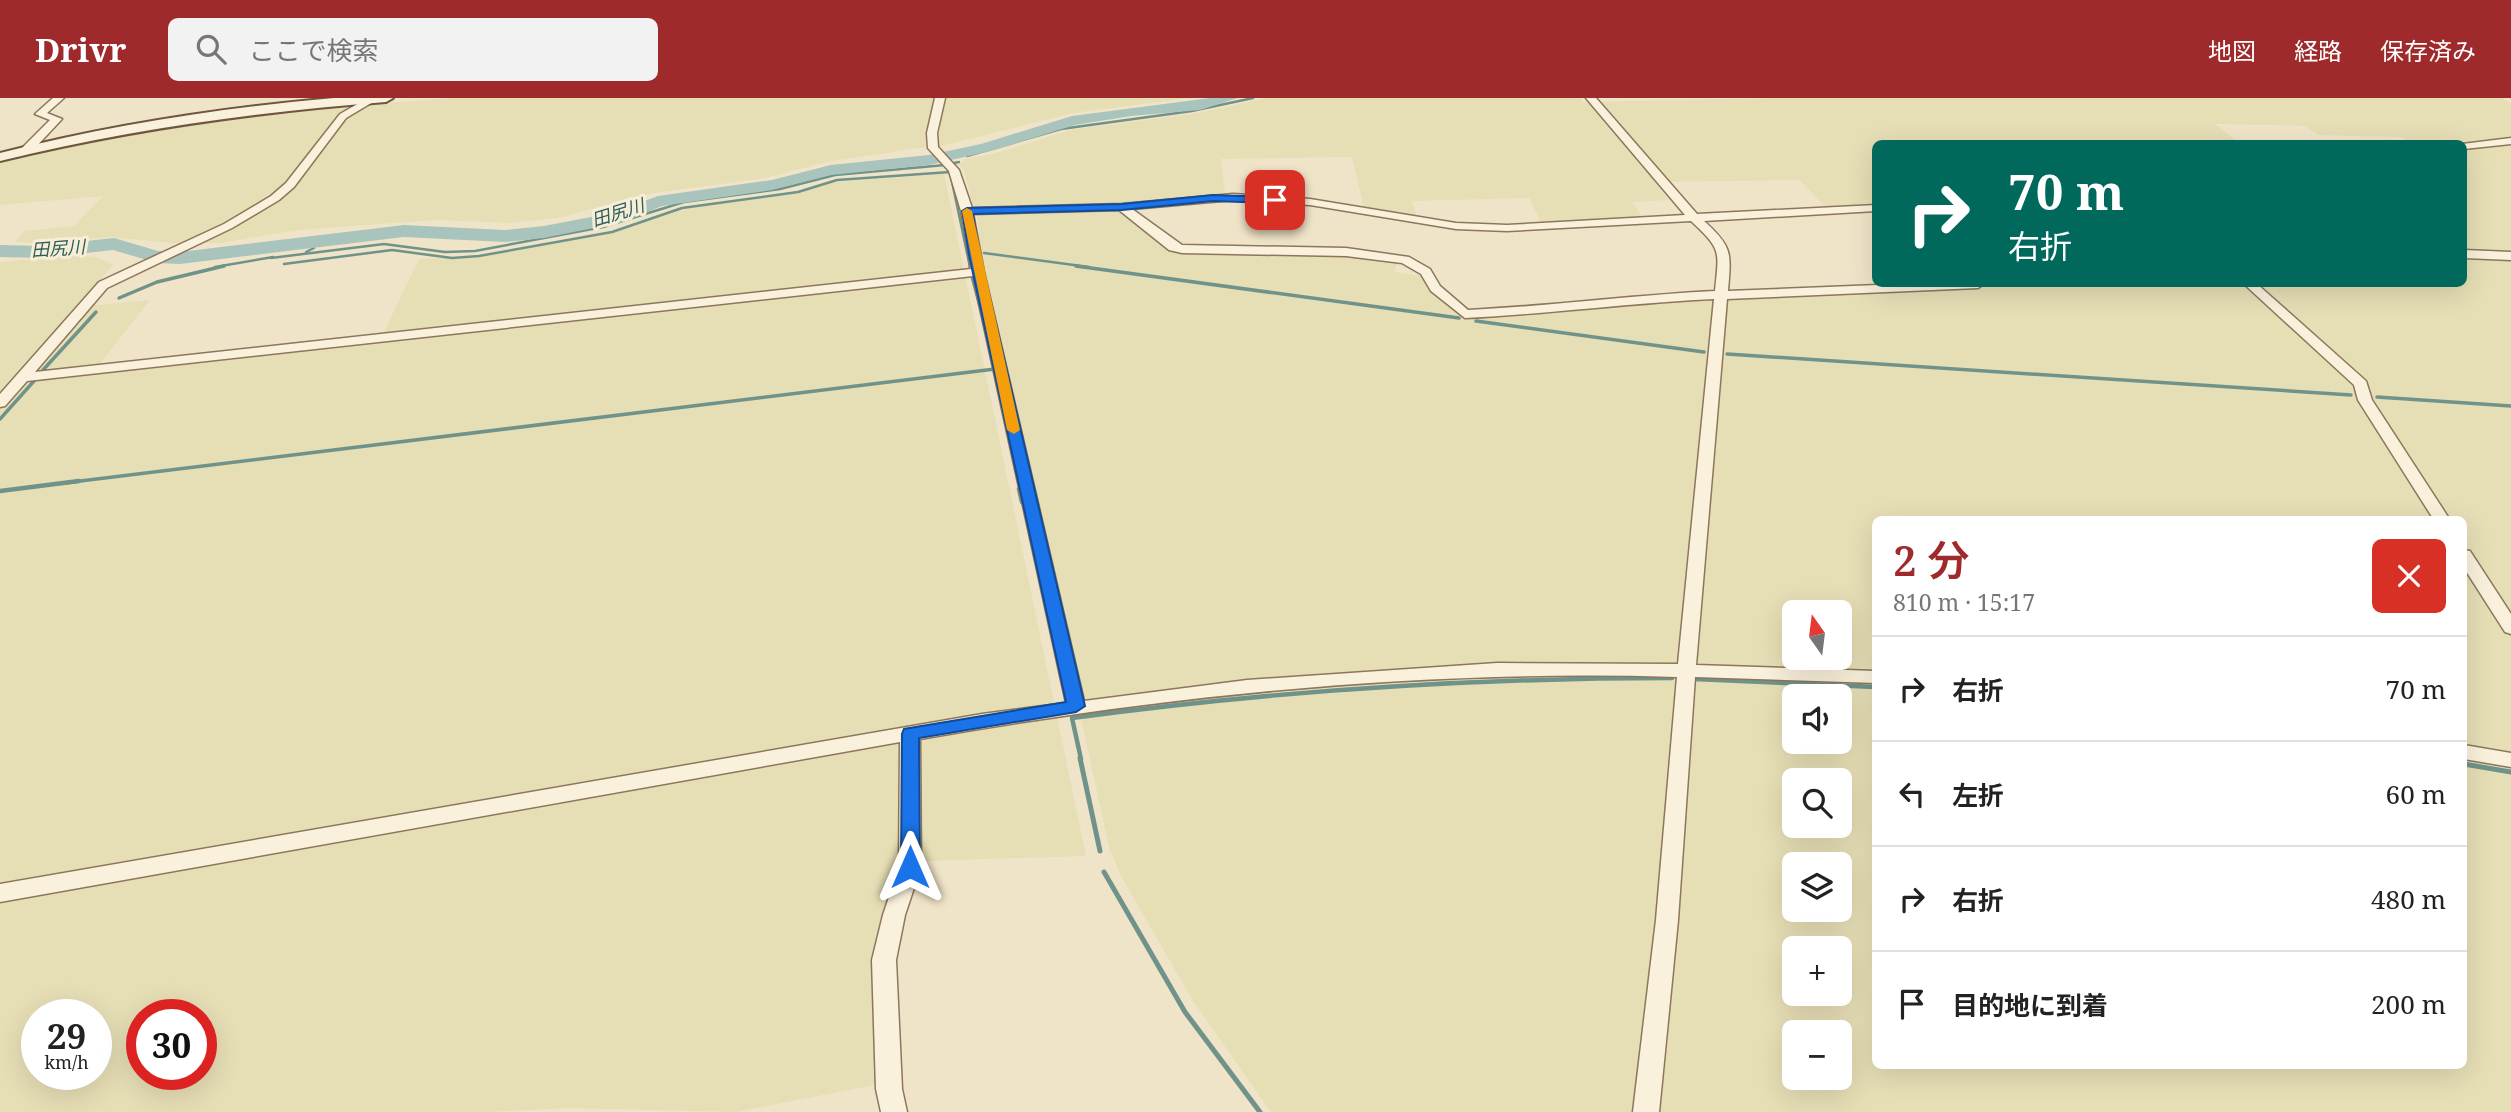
<!DOCTYPE html>
<html lang="ja">
<head>
<meta charset="utf-8">
<style>
  body { margin:0; font-family:"Noto Serif","Noto Sans JP",serif; background:#f2f2f2; color:#222; height:100vh; display:flex; flex-direction:column; font-size:26px; white-space:nowrap }
  * { box-sizing:border-box; margin:0 }
  p { font-size:23px; color:#767676 }
  .icon { flex:none; width:38px; height:38px; fill:none; stroke:currentColor; stroke-width:2; stroke-linecap:round; stroke-linejoin:round }
  .map { position:relative; flex:1; overflow:hidden }
  .panel { position:absolute; left:1872px; top:418px; width:595px; height:553px; display:flex; flex-direction:column; background:#fff; border-radius:10px; box-shadow:0 7px 28px #0002 }
  .panel>* { flex:none }
  .banner { position:absolute; left:1872px; top:42px; width:595px; height:147px; border-radius:10px; box-shadow:0 7px 28px #0002; background:#00695c; color:#fff; overflow:hidden }
  .needle { width:46px; rotate:346deg }
  .controls { position:absolute; left:1782px; top:502px; display:grid; gap:14px }
  .controls a { display:grid; place-items:center; width:70px; height:70px; border-radius:10px; background:#fff; box-shadow:0 7px 28px #0002; font-size:35px }
  .speed { position:absolute; left:21px; top:901px; display:flex; gap:14px; font-size:35px; font-weight:700; text-align:center }
  .speed>* { display:grid; place-content:center; width:91px; height:91px; border-radius:50%; background:#fff; box-shadow:0 7px 28px #0002; line-height:1 }
  .speed small { font-size:18px; font-weight:400 }
  .speed .limit { border:10px solid #d22; background:#fff; color:#111 }
  .pin { position:absolute; display:grid; place-items:center; width:60px; height:60px; color:#fff; margin:-30px; border-radius:14px; box-shadow:0 4px 10px #0006 }
  .me { position:absolute; width:77px; margin:-38px; rotate:0deg; stroke-linejoin:round; filter:drop-shadow(0 0 5px #0008) }
  .turn { display:flex; align-items:center; gap:24px; height:147px; padding:0 21px; font-size:32px }
  .turn .icon { width:91px; height:91px; stroke-width:2.5 }
  .turn b { display:block; font-size:49px; line-height:60px }
  .round { display:grid; place-items:center; flex:none; width:74px; height:74px; border-radius:10px; background:#f2f2f2 }
  .head { display:flex; align-items:center; justify-content:space-between; height:119px; padding:0 21px }
  h1 { font-size:42px; font-weight:600; line-height:52px; color:#9e2a2b }
  ul { padding:0; list-style:none }
  li { display:flex; align-items:center; gap:21px; height:105px; padding:0 21px; border-top:2px solid #e0e0e0 }
  li div { flex:1 }
  li b { display:block; font-size:26px }
  li em { font-style:normal }
  header { display:flex; align-items:center; gap:42px; box-sizing:border-box; height:98px; padding:0 35px; background:#9e2a2b; color:#fff }
  header strong { font-size:33px }
  nav { display:flex; gap:38px; margin-inline-start:auto; font-size:24px }
  .search { width:490px; height:63px; background:#f2f2f2; display:flex; align-items:center; gap:18px; box-sizing:border-box; padding:0 24px; border-radius:10px; color:#767676; font-size:26px }
  .map>svg:first-child { display:block }
  .farmland { fill:#e6deb5; fill-rule:evenodd }
  .lines { fill:none; stroke-linecap:round; stroke-linejoin:round }
  .stream-far3 { stroke:#6f938a; stroke-width:2.5 }
  .stream-far2 { stroke:#6f938a; stroke-width:3.5 }
  .stream-far1 { stroke:#6f938a; stroke-width:4.5 }
  .stream { stroke:#6f938a; stroke-width:5 }
  .river { fill:#a9c4bc; fill-rule:evenodd }
  .street-casing { stroke:#8d765c; stroke-width:3 }
  .secondary-casing { stroke:#6f573f; stroke-width:4 }
  .street { fill:#faf1dc; fill-rule:evenodd }
  .secondary { fill:#faf1dc; fill-rule:evenodd }
  .route { fill:#1a73e8; stroke:#114b97; stroke-width:2 }
  .slow { fill:#f59e0b }
  .labels { text-anchor:middle; stroke-width:6; stroke-linejoin:round; paint-order:stroke }
  .far-water-label { font-size:18px; font-style:italic; fill:#2f5d5a; stroke:#f7eed8 }
</style>
</head>
<body>
<header>
<strong>Drivr</strong>
<div class="search"><svg class="icon" aria-label="search" viewBox="0 0 24 24"><circle cx="10" cy="10" r="6"/><path d="M15 15l6 6"/></svg>ここで検索</div>
<nav><a>地図</a><a>経路</a><a>保存済み</a></nav>
</header>
<div class="map">
<svg width="2511" height="1014" viewBox="0 0 2511 1014">
  <rect width="100%" height="100%" fill="#f0e4c8"/>
  <g class="farmland">
    <path d="M452 0H934L926 49 831 63 765 80 654 95 557 120 510 125 436 122 298 132 221 145H172L111 139 38 145 15 144 25 133 74 128 103 98 0 107V65L57 50 149 30 271 14Z"/>
    <path d="M946 0H1189L1073 15 938 49 941 8Z"/>
    <path d="M1266 0H1580L1583 4 1778 0H2502L2511 5V39L2452 45H2411L2401 39 2319 37 2305 28 2215 26 2239 45 1876 46V108L1825 109 1800 82 1655 84 1668 102 1632 104 1644 121 1542 126 1529 100 1412 103 1417 120 1364 111 1352 59 1221 61 1225 96 1143 105 973 108 964 72 958 66 964 64 962 62 1000 54 1070 32 1198 15Z"/>
    <path d="M2511 46V1014H1271L1193 903 1121 778 1109 749 982 164 977 116 1118 112 1175 154 1339 155 1398 164 1394 174 1424 178 1431 192 1464 218 1628 205 2021 186H2464V51ZM1876 422H2464V968H1876ZM1794 514H1839V560H1794ZM1794 598H1839V644H1794ZM1794 682H1839V728H1794ZM1794 766H1839V812H1794ZM1794 850H1839V896H1794ZM1794 934H1839V980H1794Z"/>
    <path d="M944 76 1086 758 925 763 902 769 879 986 737 1014 566 1010 487 1014H0V164L79 157 99 160 113 167 75 209 150 202 95 272 380 242 419 161 478 159 601 137 682 111 791 96 834 84ZM37 917H96V976H37ZM142 917H201V976H142Z"/>
  </g>
  <g class="lines">
    <g class="stream-far3">
      <path d="M967 58 1061 31 1192 13 1253 0"/>
      <path d="M954 65 959 64"/>
      <path d="M306 154 314 150 316 143"/>
      <path d="M984 155 1089 169"/>
      <path d="M271 160 384 146 445 154 475 153 603 129 684 104 780 91 835 77 945 67"/>
      <path d="M284 166 392 152 452 160 479 158 612 134 682 110 798 94 837 82 950 74 970 169"/>
      <path d="M215 169 273 159"/>
    </g>
    <g class="stream-far2">
      <path d="M970 168 971 172"/>
      <path d="M1076 168 1459 220"/>
      <path d="M972 178 980 208"/>
      <path d="M119 200 157 184 224 168"/>
      <path d="M1476 223 1704 254"/>
      <path d="M1727 256 2351 297"/>
      <path d="M43 272 96 214"/>
      <path d="M2377 299 2511 308"/>
      <path d="M0 321 34 283"/>
      <path d="M64 385 995 271"/>
    </g>
    <g class="stream-far1">
      <path d="M1019 391 1022 404"/>
      <path d="M0 393 79 383"/>
      <path d="M1694 581 1876 589"/>
      <path d="M1081 661 1072 620C1272 593 1471 580 1672 580"/>
    </g>
    <g class="stream">
      <path d="M1080 660 1100 753"/>
      <path d="M2464 666 2511 674"/>
      <path d="M1104 774 1185 914 1260 1014"/>
    </g>
    <path class="river" d="M1210 0H1238L1200 12 1131 18 1075 27 991 53 929 67 831 77 772 92 662 108 623 124 544 140 505 144 404 139 180 166 157 165 113 152 41 160 0 159V147L41 148 114 140 158 153 180 154 404 127 505 132 544 128 612 115 658 98 772 82 831 67 929 57 981 46 1072 18Z"/>
    <g class="street-casing">
      <g id="street">
        <path d="M53 0H64L47 15 62 21 34 51 22 54V50L50 22 35 16Z"/>
        <path d="M368 0 378 1 346 20 294 89 279 102 232 130 107 190 35 274 971 171 961 113 949 73 928 50 927 35 935 0H945L937 35 938 49 959 72 972 110 1122 106 1233 96 1310 101 1456 125 1507 127 1685 117 1586 0H1596L1697 116 1876 107V113L1704 123C1733 149 1731 155 1728 193L1902 186H1984L1978 190 1727 201 1696 567 1876 573V585L1695 579 1678 822 1659 1014H1633L1656 822 1677 579C1424 571 1169 597 920 641L921 769 905 817 896 862 902 991 907 1014H881L876 991 872 862 883 817 899 769 900 644 0 804V786L982 616 1066 605 973 178 27 283 5 308 0 309V296L99 184 224 126 271 98 286 85 340 16ZM1233 102 1310 107 1456 131 1507 133 1691 123C1722 152 1719 152 1715 193 1632 197 1551 208 1468 212L1440 188 1430 171 1409 159 1346 150 1182 147 1132 111ZM1119 112 1169 152 1182 155 1346 158 1402 165 1421 176 1431 193 1465 220C1548 216 1631 205 1714 201L1678 566 1497 565 1247 582 1084 603 984 174 973 116Z"/>
        <path d="M2511 40V46L2464 51 2462 46Z"/>
        <path d="M2464 152 2511 154V162L2464 160Z"/>
        <path d="M2244 186H2257L2366 283 2372 302 2450 422H2434L2358 302 2354 287Z"/>
        <path d="M2464 452 2470 453 2511 516V536L2505 534 2464 470Z"/>
        <path d="M2464 647 2511 655V669L2464 661Z"/>
      </g>
    </g>
    <g class="secondary-casing">
      <path id="secondary" d="M334 0H393L386 4C255 14 127 32 0 63V55C110 27 221 10 334 0Z"/>
    </g>
    <use href="#street" class="street"/>
    <use href="#secondary" class="secondary"/>
  </g>
  <path class="route" d="M1213 97 1275 99 1280 102 1275 105 1213 103 1122 112 973 116 980 157 1085 608 1076 614 919 640 920 769 917 775H903L901 769 902 636 904 631 1066 604 969 157 962 113 967 110 1122 106Z"/>
  <path class="slow" d="M967 110 972 113 1020 332 1014 336 1007 332 962 113Z"/>
  <g class="labels">
    <g class="far-water-label">
      <text transform="translate(618 115) rotate(-17)" y="6">田尻川</text>
      <text transform="translate(58 151) rotate(-4)" y="6">田尻川</text>
    </g>
  </g>
</svg>
<div class="controls">
<a><svg class="needle" viewBox="-14 -14 28 28"><path d="M0-13l5 13h-10z" fill="#e53935"/><path d="M0 13l5-13h-10z" fill="#767676"/></svg></a>
<a><svg class="icon" aria-label="sound" viewBox="0 0 24 24"><path d="M4 9h4l5-4v14l-5-4H4zM17 9q2 3 0 6"/></svg></a>
<a><svg class="icon" aria-label="search" viewBox="0 0 24 24"><circle cx="10" cy="10" r="6"/><path d="M15 15l6 6"/></svg></a>
<a><svg class="icon" aria-label="layers" viewBox="0 0 24 24"><path d="M12 4l9 5-9 5-9-5zM3 14l9 5 9-5"/></svg></a>
<a>+</a>
<a>−</a>
</div>
<div class="speed"><div>29<small>km/h</small></div><div class="limit">30</div></div>
<div class="pin" style="left:1275px;top:102px;background:#d93025"><svg class="icon" aria-label="arrive" viewBox="0 0 24 24"><path d="M6 21V4h12l-3 4 3 4H6"/></svg></div>
<svg class="me" style="left:910px;top:769px" viewBox="-20 -20 40 40"><path d="M0-17L14 15 0 8-14 15z" fill="#1a73e8" stroke="#fff" stroke-width="4"/></svg>
<div class="banner">
<div class="turn"><svg class="icon" aria-label="right" viewBox="0 0 24 24"><path d="M7 20v-9h11M14 6l5 5-5 5"/></svg><div><b>70 m</b>右折</div></div>
</div>
<section class="panel">
<div class="head"><div><h1>2 分</h1><p>810 m · 15:17</p></div><a class="round" style="background:#d93025;color:#fff"><svg class="icon" aria-label="close" viewBox="0 0 24 24"><path d="M6 6l12 12M18 6L6 18"/></svg></a></div>
<ul>
<li><svg class="icon" aria-label="right" viewBox="0 0 24 24"><path d="M7 20v-9h11M14 6l5 5-5 5"/></svg><div><b>右折</b></div><em>70 m</em></li>
<li><svg class="icon" aria-label="left" viewBox="0 0 24 24"><path d="M17 20v-9H6M10 6l-5 5 5 5"/></svg><div><b>左折</b></div><em>60 m</em></li>
<li><svg class="icon" aria-label="right" viewBox="0 0 24 24"><path d="M7 20v-9h11M14 6l5 5-5 5"/></svg><div><b>右折</b></div><em>480 m</em></li>
<li><svg class="icon" aria-label="arrive" viewBox="0 0 24 24"><path d="M6 21V4h12l-3 4 3 4H6"/></svg><div><b>目的地に到着</b></div><em>200 m</em></li>
</ul>
</section>
</div>
</body>
</html>
